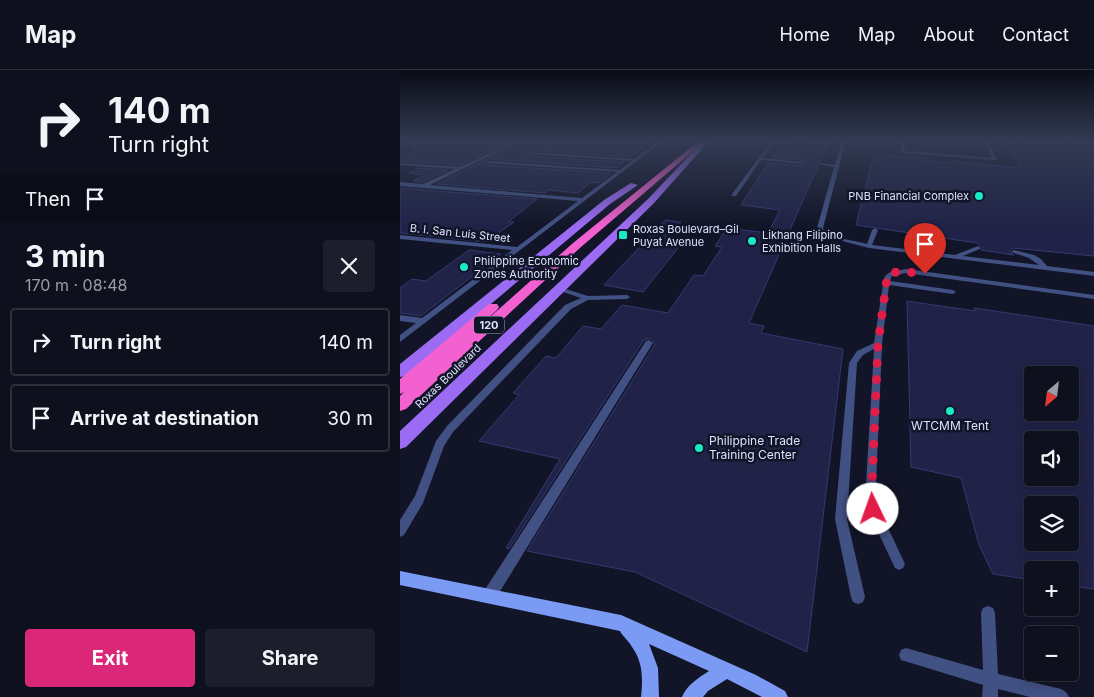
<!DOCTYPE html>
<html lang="en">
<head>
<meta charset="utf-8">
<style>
  body { margin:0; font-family:Inter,sans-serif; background:#1c1e2b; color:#f1f3f6; height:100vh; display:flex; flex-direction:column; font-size:19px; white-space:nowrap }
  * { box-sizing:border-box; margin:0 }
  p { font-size:16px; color:#9b9da4 }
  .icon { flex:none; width:28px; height:28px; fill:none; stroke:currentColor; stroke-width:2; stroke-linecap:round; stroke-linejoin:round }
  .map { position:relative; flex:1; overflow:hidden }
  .details { display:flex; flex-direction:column; background:#0e101e; width:400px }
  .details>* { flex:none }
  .top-card { background:#0e101e; color:#f1f3f6; overflow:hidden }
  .needle { width:32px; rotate:208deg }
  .fabs { position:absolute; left:624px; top:296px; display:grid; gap:10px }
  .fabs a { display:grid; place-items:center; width:55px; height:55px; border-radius:5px; background:#0e101e; box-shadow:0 2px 12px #0003,0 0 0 1px #2e303c; font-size:25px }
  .pin { position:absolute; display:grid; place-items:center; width:42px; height:42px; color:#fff; margin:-51px -21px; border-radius:50% 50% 50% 0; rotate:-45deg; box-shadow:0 0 5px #0007 }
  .pin .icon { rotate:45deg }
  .me { position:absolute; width:55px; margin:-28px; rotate:357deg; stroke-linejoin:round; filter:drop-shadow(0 0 4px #0008) }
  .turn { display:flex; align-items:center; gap:18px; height:105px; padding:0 25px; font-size:22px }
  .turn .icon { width:65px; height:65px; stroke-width:2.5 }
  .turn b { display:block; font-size:35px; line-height:42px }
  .then { display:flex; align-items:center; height:48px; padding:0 25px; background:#0003; gap:10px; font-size:19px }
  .round { display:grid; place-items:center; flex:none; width:52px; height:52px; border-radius:5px; background:#1c1e2b }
  .overview { display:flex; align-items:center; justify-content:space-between; height:85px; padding:0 25px }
  h1 { font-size:30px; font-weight:700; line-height:38px }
  .primary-button { display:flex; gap:10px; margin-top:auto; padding:10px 25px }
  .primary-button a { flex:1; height:58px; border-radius:5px; background:#db2777; color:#fff; font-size:20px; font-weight:700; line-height:58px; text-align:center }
  .primary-button a+a { background:#1c1e2b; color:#f1f3f6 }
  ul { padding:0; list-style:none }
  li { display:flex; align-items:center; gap:15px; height:68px; margin:0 10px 8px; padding:0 15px; border:2px solid #2e303c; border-radius:5px }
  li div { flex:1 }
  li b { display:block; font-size:19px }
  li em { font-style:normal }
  header { display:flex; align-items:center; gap:30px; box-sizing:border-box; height:70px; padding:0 25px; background:#0e101e; border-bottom:1px solid #2e303c }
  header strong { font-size:24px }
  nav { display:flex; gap:28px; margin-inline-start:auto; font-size:18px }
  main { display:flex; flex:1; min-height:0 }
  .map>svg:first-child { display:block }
  .building { fill:#202347; stroke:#343971; fill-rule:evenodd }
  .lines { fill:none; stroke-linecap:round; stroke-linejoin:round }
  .lane { fill:#415183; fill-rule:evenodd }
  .street { fill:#415183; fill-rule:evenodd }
  .secondary { fill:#7b9af4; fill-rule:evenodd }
  .primary { fill:#9b6cf3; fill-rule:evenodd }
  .highway { fill:#f261cf; fill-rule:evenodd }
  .route { stroke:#e11d48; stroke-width:9; stroke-dasharray:0 16.2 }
  .poi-dot { fill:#18ecc6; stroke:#121528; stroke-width:2 }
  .labels { text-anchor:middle; stroke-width:5; stroke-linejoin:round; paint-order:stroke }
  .far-poi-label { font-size:11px; fill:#dce1fc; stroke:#121528; text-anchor:start }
  .far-street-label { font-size:11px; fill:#dce1fc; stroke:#121528 }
  .shield { fill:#121528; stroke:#9fa4bc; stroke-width:1 }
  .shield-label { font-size:11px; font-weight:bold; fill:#dce1fc }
  .poi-label { font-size:12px; fill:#dce1fc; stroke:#121528 }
</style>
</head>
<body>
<header>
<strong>Map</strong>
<nav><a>Home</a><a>Map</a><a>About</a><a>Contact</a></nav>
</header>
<main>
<section class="details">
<div class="top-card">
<div class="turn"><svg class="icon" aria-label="right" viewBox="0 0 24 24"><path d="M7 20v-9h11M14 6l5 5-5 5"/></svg><div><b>140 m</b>Turn right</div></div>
<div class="then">Then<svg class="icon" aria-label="arrive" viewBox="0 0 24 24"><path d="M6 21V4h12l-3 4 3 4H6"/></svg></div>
</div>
<div class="overview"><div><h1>3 min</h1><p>170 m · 08:48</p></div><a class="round"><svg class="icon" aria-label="close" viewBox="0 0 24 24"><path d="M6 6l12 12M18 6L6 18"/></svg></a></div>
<ul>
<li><svg class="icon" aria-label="right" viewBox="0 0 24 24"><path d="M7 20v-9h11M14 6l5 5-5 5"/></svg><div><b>Turn right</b></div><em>140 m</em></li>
<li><svg class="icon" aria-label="arrive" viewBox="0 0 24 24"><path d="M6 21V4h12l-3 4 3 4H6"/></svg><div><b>Arrive at destination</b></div><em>30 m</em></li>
</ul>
<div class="primary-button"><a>Exit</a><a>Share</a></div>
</section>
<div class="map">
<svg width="694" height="627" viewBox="0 0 694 627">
  <rect width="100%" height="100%" fill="#121528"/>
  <g class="building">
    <path d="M13 70H113L60 95 0 91V88L20 80 13 79Z"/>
    <path d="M124 70H211L248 72 231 87 130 80 127 83 129 86 224 92 218 98 87 89Z"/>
    <path d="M412 70H430L420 91 415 94 418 96 349 253 364 256 361 263 443 279 407 582 235 502 127 481 255 274 250 268 244 270 109 479 106 478 160 389 79 371 119 325 113 323 146 286 156 288 183 256 201 259 222 235 268 243 294 205 303 206 322 177 315 176 327 158 368 163 380 140 341 135 368 93 403 96 405 94 402 90 372 87 382 73 408 76Z"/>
    <path d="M607 70 694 76V186L613 178 609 182 614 185 581 180 583 178 577 173 456 155 474 84 522 88 524 90 549 93V91L620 98Z"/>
    <path d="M87 89 84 92 86 95 211 103 199 113 191 112 178 123 148 120 145 123 37 114Z"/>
    <path d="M19 98 48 100 23 112 13 111 26 105 9 103Z"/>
    <path d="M0 118 137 129 108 152H114L86 172 0 163Z"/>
    <path d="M265 150 281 152 263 174 279 177 243 222 204 215Z"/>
    <path d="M69 180 101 184 21 246 0 243V218L12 209 26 211Z"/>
    <path d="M507 231 575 241 574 238 694 256V519L670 516V500H632V510L593 504 579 475 561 408 511 397ZM632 305H670V342H632ZM632 370H670V408H632ZM632 435H670V472H632Z"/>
  </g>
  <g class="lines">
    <g class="lane">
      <path d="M372 70H376L363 88 402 92 403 94 361 90 336 126H332V124Z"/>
      <path d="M442 70H446L423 158C432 169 453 170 467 174L472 160 475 158 478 160 472 175 555 185 578 176 581 178 580 179 563 186 639 195 629 188 611 182 614 180 634 185 641 189 647 196 694 202V206L469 178 431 168 421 163 417 158 434 97 417 94 419 93 435 95Z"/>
      <path d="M500 70H504L505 81 592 88 584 70H588L597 89 595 90 503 83 501 82Z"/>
      <path d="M646 70 694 72V74L648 71Z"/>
      <path d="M130 82 235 89 237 90 235 91 129 84Z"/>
      <path d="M87 91 220 100 222 101 220 102 86 93Z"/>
      <path d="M506 199 694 225V229L506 203 492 206 490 211 553 220 556 222 553 224 489 215 482 274 476 414 479 439 505 494 503 498 499 500 495 498 467 439 466 414 474 279 463 285 457 293 447 449 465 527 463 532 458 534 453 532 451 527 435 449 449 293 457 281 474 273 484 208C488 200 497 201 506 199Z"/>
      <path d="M159 217 188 226 227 225 230 227 227 229 188 230 171 239 53 362 44 376 23 433 4 465 0 467V450L15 426 36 371 47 356 165 235 181 228 157 220 156 219Z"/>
      <path d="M249 270 253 273 94 531 89 533 84 531 82 526 84 521 246 271Z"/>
      <path d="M588 536 593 538 595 543 598 604 661 619 666 622 669 627H630L598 619V627H582L583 615 501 590 499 585 501 580 506 578 583 600 581 543 583 538Z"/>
    </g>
    <path class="street" d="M117 70H122L30 115 182 128 260 70H264L0 272V265L16 253 0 251V245L22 248 112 180 0 169V165L117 177 178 131 0 116V112L23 114 55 99 0 95V93L60 97Z"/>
    <path class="secondary" d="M0 501 221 545 356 605 385 621 388 627H362L327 609 308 621 303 627H282C287 615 298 608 309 601L249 574 258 598 259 627H241C243 609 243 592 232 577 229 571 223 567 220 561L0 515Z"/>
    <g class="primary">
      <path d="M304 70H310L254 133 6 377 0 379V361L248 129Z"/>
      <path d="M231 113 238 115 210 134 5 306 0 307V294L204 130Z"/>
    </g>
    <path class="highway" d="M300 70H306L181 177 6 339 0 341V326L4 322 0 324V309L89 234H97L99 237 97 240 72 263 173 173Z"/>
  </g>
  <linearGradient id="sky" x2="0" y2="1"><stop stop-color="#0a0c16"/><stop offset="0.45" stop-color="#333b53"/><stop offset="1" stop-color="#333b53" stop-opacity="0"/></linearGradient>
  <rect width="694" height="157" fill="url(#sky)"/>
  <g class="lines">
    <path class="route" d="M473 439 472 414 478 274 487 208 489 204 500 201 525 204"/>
  </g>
  <g class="poi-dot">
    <circle cx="579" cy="126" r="5"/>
    <rect x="218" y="160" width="10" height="10" rx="2.5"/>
    <circle cx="352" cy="171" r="5"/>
    <circle cx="64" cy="197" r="5"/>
    <circle cx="550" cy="341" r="5"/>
    <circle cx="299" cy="378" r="5"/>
  </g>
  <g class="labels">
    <g class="far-poi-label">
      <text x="569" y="130" text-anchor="end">PNB Financial Complex</text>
      <text x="233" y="163">Roxas Boulevard–Gil<tspan x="233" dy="13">Puyat Avenue</tspan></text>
      <text x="362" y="169">Likhang Filipino<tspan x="362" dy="13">Exhibition Halls</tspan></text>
      <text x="74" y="195">Philippine Economic<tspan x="74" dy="13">Zones Authority</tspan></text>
    </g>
    <g class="far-street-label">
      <text transform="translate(60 163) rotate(6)" y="4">B. I. San Luis Street</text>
      <text transform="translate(48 306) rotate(-44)" y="4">Roxas Boulevard</text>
    </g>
    <rect class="shield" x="74" y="246.5" width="30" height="17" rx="4"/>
    <g class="shield-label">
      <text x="89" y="259">120</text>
    </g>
    <g class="poi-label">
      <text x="550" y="360">WTCMM Tent</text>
      <text x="309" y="375" text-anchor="start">Philippine Trade<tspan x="309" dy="14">Training Center</tspan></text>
    </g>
  </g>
</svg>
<div class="fabs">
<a><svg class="needle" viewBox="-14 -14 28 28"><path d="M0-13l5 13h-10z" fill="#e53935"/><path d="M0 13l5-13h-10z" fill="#9b9da4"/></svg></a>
<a><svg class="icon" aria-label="sound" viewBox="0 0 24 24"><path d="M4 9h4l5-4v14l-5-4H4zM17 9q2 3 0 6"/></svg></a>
<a><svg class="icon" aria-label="layers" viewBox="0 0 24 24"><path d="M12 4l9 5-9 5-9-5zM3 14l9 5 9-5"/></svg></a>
<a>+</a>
<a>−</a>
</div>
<div class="pin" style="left:525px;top:204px;background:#d93025"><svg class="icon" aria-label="arrive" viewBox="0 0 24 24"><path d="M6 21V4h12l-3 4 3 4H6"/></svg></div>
<svg class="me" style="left:473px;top:439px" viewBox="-20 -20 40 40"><circle r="19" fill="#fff"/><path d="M0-13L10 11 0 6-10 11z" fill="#e11d48"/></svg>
</div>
</main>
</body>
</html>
